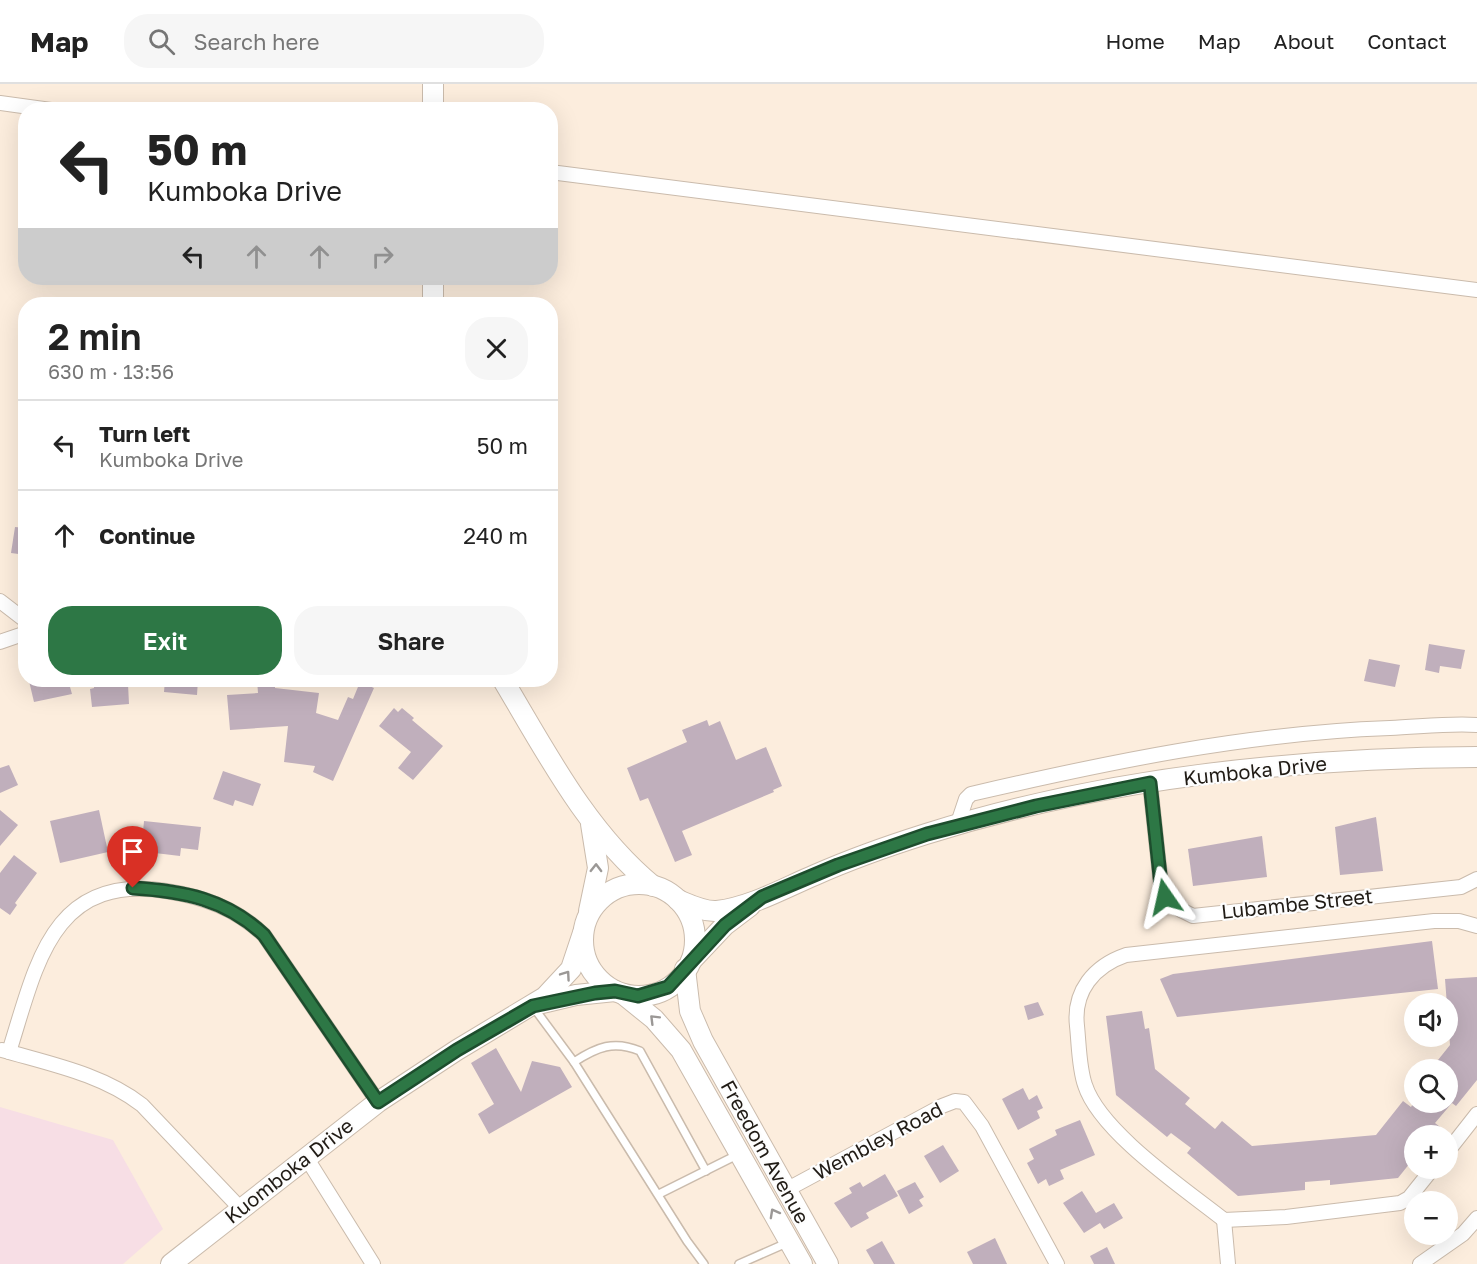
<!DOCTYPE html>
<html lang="en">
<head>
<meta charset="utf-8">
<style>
  body { margin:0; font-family:"Golos Text",sans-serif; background:#f6f6f6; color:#222; height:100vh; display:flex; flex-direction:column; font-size:22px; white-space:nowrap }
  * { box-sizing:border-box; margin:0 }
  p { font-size:20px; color:#767676 }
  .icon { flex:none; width:33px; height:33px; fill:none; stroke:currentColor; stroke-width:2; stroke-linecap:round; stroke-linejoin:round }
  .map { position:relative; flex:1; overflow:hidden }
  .side { position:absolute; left:18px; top:213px; width:540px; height:390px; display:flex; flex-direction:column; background:#fff; border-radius:24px; box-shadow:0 6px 24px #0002 }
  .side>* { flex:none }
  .top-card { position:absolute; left:18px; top:18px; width:540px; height:183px; border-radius:24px; box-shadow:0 6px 24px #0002; background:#fff; color:#222; overflow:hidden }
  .fabs { position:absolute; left:1404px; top:909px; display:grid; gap:12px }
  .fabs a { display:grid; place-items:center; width:54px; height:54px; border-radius:50%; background:#fff; box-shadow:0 6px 24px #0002; font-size:30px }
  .pin { position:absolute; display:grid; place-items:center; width:51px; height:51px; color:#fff; margin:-62px -26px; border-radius:50% 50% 50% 0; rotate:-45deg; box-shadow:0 0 6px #0007 }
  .pin .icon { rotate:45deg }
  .me { position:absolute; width:66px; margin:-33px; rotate:349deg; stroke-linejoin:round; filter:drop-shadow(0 0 4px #0008) }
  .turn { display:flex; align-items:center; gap:21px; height:126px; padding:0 30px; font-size:27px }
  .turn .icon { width:78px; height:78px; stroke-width:2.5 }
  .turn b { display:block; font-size:42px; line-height:51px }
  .lanes { display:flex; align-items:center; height:57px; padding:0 30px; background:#0003; justify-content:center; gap:30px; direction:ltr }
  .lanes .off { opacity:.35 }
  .round { display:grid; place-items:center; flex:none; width:63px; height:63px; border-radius:24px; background:#f6f6f6 }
  .head { display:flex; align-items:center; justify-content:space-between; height:102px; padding:0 30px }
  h1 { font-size:36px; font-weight:600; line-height:45px }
  .button { display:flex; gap:12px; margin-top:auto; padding:12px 30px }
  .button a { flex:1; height:69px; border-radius:24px; background:#2d7745; color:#fff; font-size:24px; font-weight:600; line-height:69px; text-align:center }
  .button a+a { background:#f6f6f6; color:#222 }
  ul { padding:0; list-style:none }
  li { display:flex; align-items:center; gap:18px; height:90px; padding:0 30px; border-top:2px solid #e0e0e0 }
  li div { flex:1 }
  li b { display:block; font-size:22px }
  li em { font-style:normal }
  header { display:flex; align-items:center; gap:36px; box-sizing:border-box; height:84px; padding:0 30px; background:#fff; border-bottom:2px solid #e0e0e0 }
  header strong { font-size:28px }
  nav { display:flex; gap:33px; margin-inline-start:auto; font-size:21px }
  .search { width:420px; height:54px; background:#f6f6f6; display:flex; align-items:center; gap:15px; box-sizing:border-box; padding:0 21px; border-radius:24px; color:#767676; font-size:22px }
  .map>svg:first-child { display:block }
  .education { fill:#f7dee5 }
  .building { fill:#c0afbc }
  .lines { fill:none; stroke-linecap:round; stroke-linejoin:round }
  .service-casing { stroke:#cabbac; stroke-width:10 }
  .minor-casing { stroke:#cabbac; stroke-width:16 }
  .secondary-casing { stroke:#cabbac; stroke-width:22 }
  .service { stroke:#fff; stroke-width:7 }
  .minor { stroke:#fff; stroke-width:14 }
  .secondary { stroke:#fff; stroke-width:20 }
  .oneway { stroke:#9b9896 }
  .route-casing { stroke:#1d4d2d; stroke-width:15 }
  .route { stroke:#2d7745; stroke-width:10 }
  .labels { text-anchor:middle; stroke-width:4.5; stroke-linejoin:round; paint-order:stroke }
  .street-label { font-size:20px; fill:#201b15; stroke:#fdfdfd }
</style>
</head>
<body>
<header>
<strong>Map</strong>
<div class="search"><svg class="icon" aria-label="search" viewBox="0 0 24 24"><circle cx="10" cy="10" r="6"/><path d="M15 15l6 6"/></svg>Search here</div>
<nav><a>Home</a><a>Map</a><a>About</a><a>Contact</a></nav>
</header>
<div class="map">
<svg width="1477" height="1180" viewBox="0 0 1477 1180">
  <rect width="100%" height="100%" fill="#fceddd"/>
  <path class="education" d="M0 1023 113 1056 163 1145 123 1180H0Z"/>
  <g class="building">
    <path d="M15 443 26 444V471L11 469Z"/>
    <path d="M1429 560 1465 566 1461 585 1440 582 1439 589 1425 586Z"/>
    <path d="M1369 575 1400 581 1395 603 1364 597Z"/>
    <path d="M35 596H68L72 610 34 618 29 597Z"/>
    <path d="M94 596H109V601L128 600 129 620 92 623 90 605 94 604Z"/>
    <path d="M165 596H198L197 611 164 608Z"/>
    <path d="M257 596H275V604L319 609 316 629 338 636 348 613 353 615 360 598 374 604 333 697 313 688 315 682 284 678 288 642 230 646 227 611 258 609Z"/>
    <path d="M394 624 398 628 402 624 414 634 412 636 443 662 413 696 398 684 411 668 379 642Z"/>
    <path d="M707 636 709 642 720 637 736 676 766 663 782 702 773 706 774 708 682 747 692 771 675 778 648 714 640 717 627 684 687 658 682 646Z"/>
    <path d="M9 681 18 701 0 709V684Z"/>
    <path d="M223 687 261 700 253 722 235 716 233 722 213 715Z"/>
    <path d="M0 726 18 741 0 762Z"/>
    <path d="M99 726 108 768 60 779 50 737Z"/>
    <path d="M1376 733 1383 787 1340 791 1335 743Z"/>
    <path d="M144 737 201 743 198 766 181 764 180 772 155 769 156 761 142 759Z"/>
    <path d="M1262 752 1267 793 1193 802 1188 765Z"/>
    <path d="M14 771 37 789 15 819 17 821 10 831 0 824V789Z"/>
    <path d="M1432 857 1438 905 1177 933 1160 895 1173 890Z"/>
    <path d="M1477 893V996L1456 1022 1452 1019 1435 1039 1440 1043 1433 1052H1414V1074L1398 1094 1330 1101V1096L1305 1098V1106L1238 1112 1187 1069 1191 1064 1171 1049 1167 1053 1116 1011 1106 932 1142 927 1145 945 1149 944 1155 985 1190 1014 1185 1020 1215 1045 1222 1037 1252 1062 1376 1051 1403 1017 1411 1023 1414 1018H1452L1448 1015V986H1430L1450 961 1445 895Z"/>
    <path d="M1038 918 1044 931 1028 936 1024 922Z"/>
    <path d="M496 964 521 1008 532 977 560 983 572 1003 489 1050 478 1030 494 1020 471 979Z"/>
    <path d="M1023 1004 1029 1016 1037 1011 1043 1024 1037 1027 1040 1034 1018 1046 1002 1015Z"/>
    <path d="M1080 1036 1095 1071 1060 1086 1064 1095 1049 1102 1046 1095 1038 1100 1027 1079 1034 1075 1029 1065 1057 1051 1055 1046Z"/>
    <path d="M943 1061 959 1087 940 1099 924 1072Z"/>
    <path d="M885 1090 898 1112 866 1129 869 1134 851 1144 834 1119 852 1109 849 1104 860 1098 863 1103Z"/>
    <path d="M915 1098 924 1113 919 1116 923 1122 909 1130 897 1107Z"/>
    <path d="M1082 1107 1096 1129 1114 1119 1123 1134 1104 1145 1100 1139 1084 1149 1063 1119Z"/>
    <path d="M995 1154 1007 1180H973L967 1168Z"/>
    <path d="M882 1157 895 1180H874L866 1166Z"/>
    <path d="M1107 1163 1115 1180H1094L1090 1172Z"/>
  </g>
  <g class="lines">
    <g class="service-casing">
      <g id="service">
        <path d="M534 924 574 978 687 1157 704 1180"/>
        <path d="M574 978C597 963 614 956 640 967L706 1087"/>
        <path d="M659 1110 737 1071"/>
        <path d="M739 1180 789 1158"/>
      </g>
    </g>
    <g class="minor-casing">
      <g id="minor">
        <path d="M0 19 51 26"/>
        <path d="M550 88 1477 206"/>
        <path d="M0 517 26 537"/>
        <path d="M0 558 26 549"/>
        <path d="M1150 699 1161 801 1171 821 1193 832 1461 803 1477 795"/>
        <path d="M957 742 966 715 971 710C1109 678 1248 649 1390 644 1419 643 1448 639 1477 641"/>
        <path d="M2 966C50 980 102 990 142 1021L240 1124"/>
        <path d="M9 968C36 883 51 789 166 807 204 813 235 824 264 851L378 1018"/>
        <path d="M1448 1067 1477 1030"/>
        <path d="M306 1073 373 1180"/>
        <path d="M1433 1084 1409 1114 1400 1119 1286 1133 1224 1136C1185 1105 1100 1048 1085 1001 1079 984 1079 961 1077 942 1073 907 1094 882 1126 871L1434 837H1459L1477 842"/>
        <path d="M786 1106 942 1022 955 1017 964 1018 982 1042 1057 1180"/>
        <path d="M1224 1136 1228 1180"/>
        <path d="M1420 1180 1463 1150 1477 1134"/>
      </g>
    </g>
    <g class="secondary-casing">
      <g id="secondary">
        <path d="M433 26V0"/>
        <path d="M433 194V220"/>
        <path d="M503 596C546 668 587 748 653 802"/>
        <circle cx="639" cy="856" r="56"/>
        <path d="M678 816C690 821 704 828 717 827 751 823 784 804 815 791 851 775 888 762 926 750 1103 694 1292 674 1477 673"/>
        <path d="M589 827 598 784 591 740"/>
        <path d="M691 877 725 841 750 822"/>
        <path d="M685 885 690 927 703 957 828 1180"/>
        <path d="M623 910 654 935 681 966 802 1180"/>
        <path d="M538 920 576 911 615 907"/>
        <path d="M171 1180 378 1018 457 966 545 913 571 885 583 849"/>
      </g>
    </g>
    <use href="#service" class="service"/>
    <use href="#minor" class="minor"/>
    <use href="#secondary" class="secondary"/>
  </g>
  <defs><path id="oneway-chevron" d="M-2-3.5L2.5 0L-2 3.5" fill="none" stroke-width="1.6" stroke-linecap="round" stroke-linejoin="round" transform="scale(1.5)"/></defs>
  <g class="oneway">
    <use href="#oneway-chevron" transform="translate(596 784) rotate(-89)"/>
    <use href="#oneway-chevron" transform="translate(566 891) rotate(-55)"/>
    <use href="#oneway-chevron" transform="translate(654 935) rotate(-135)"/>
    <use href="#oneway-chevron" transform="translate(774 1129) rotate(-119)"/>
  </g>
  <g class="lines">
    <g class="route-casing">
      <path id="route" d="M133 804C183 807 226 815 264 851L378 1018 457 966 533 922 595 909 615 907 638 912 668 903 725 841 762 813 838 781 927 750 1036 722 1150 699 1161 801 1165 813"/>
    </g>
    <use href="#route" class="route"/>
  </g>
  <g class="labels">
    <g class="street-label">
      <text transform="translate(1255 687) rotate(-6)" y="7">Kumboka Drive</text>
      <text transform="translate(1297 820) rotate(-6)" y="7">Lubambe Street</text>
      <text transform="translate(878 1057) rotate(-28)" y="7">Wembley Road</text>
      <text transform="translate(765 1068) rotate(61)" y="7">Freedom Avenue</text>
      <text transform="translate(289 1087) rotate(-38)" y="7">Kuomboka Drive</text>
    </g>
  </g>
</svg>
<div class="fabs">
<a><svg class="icon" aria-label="sound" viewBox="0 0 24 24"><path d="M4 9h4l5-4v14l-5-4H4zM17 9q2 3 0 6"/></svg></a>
<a><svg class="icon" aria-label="search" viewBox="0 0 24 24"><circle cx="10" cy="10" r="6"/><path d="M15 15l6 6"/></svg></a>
<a>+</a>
<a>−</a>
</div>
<div class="pin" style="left:133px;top:804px;background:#d93025"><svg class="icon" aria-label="arrive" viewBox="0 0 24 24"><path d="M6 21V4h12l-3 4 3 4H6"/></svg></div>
<svg class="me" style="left:1165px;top:813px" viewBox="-20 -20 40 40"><path d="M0-17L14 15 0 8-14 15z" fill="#2d7745" stroke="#fff" stroke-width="4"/></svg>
<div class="top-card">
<div class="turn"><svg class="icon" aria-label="left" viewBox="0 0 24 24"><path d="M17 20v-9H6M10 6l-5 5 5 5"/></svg><div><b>50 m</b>Kumboka Drive</div></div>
<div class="lanes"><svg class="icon" aria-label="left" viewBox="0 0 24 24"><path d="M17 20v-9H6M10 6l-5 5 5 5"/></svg><svg class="icon off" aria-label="ahead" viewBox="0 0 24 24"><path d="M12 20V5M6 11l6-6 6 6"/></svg><svg class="icon off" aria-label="ahead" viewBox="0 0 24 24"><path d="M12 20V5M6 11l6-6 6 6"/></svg><svg class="icon off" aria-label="right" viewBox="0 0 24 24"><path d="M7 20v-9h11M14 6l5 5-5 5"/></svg></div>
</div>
<section class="side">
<div class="head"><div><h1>2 min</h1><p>630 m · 13:56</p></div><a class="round"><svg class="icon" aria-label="close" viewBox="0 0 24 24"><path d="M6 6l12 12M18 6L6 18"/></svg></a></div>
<ul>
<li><svg class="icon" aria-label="left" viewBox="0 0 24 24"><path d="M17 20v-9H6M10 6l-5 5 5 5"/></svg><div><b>Turn left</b><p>Kumboka Drive</p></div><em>50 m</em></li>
<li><svg class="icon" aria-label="ahead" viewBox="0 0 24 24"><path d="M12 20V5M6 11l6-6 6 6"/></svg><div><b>Continue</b></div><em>240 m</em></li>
</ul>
<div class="button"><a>Exit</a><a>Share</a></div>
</section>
</div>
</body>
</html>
